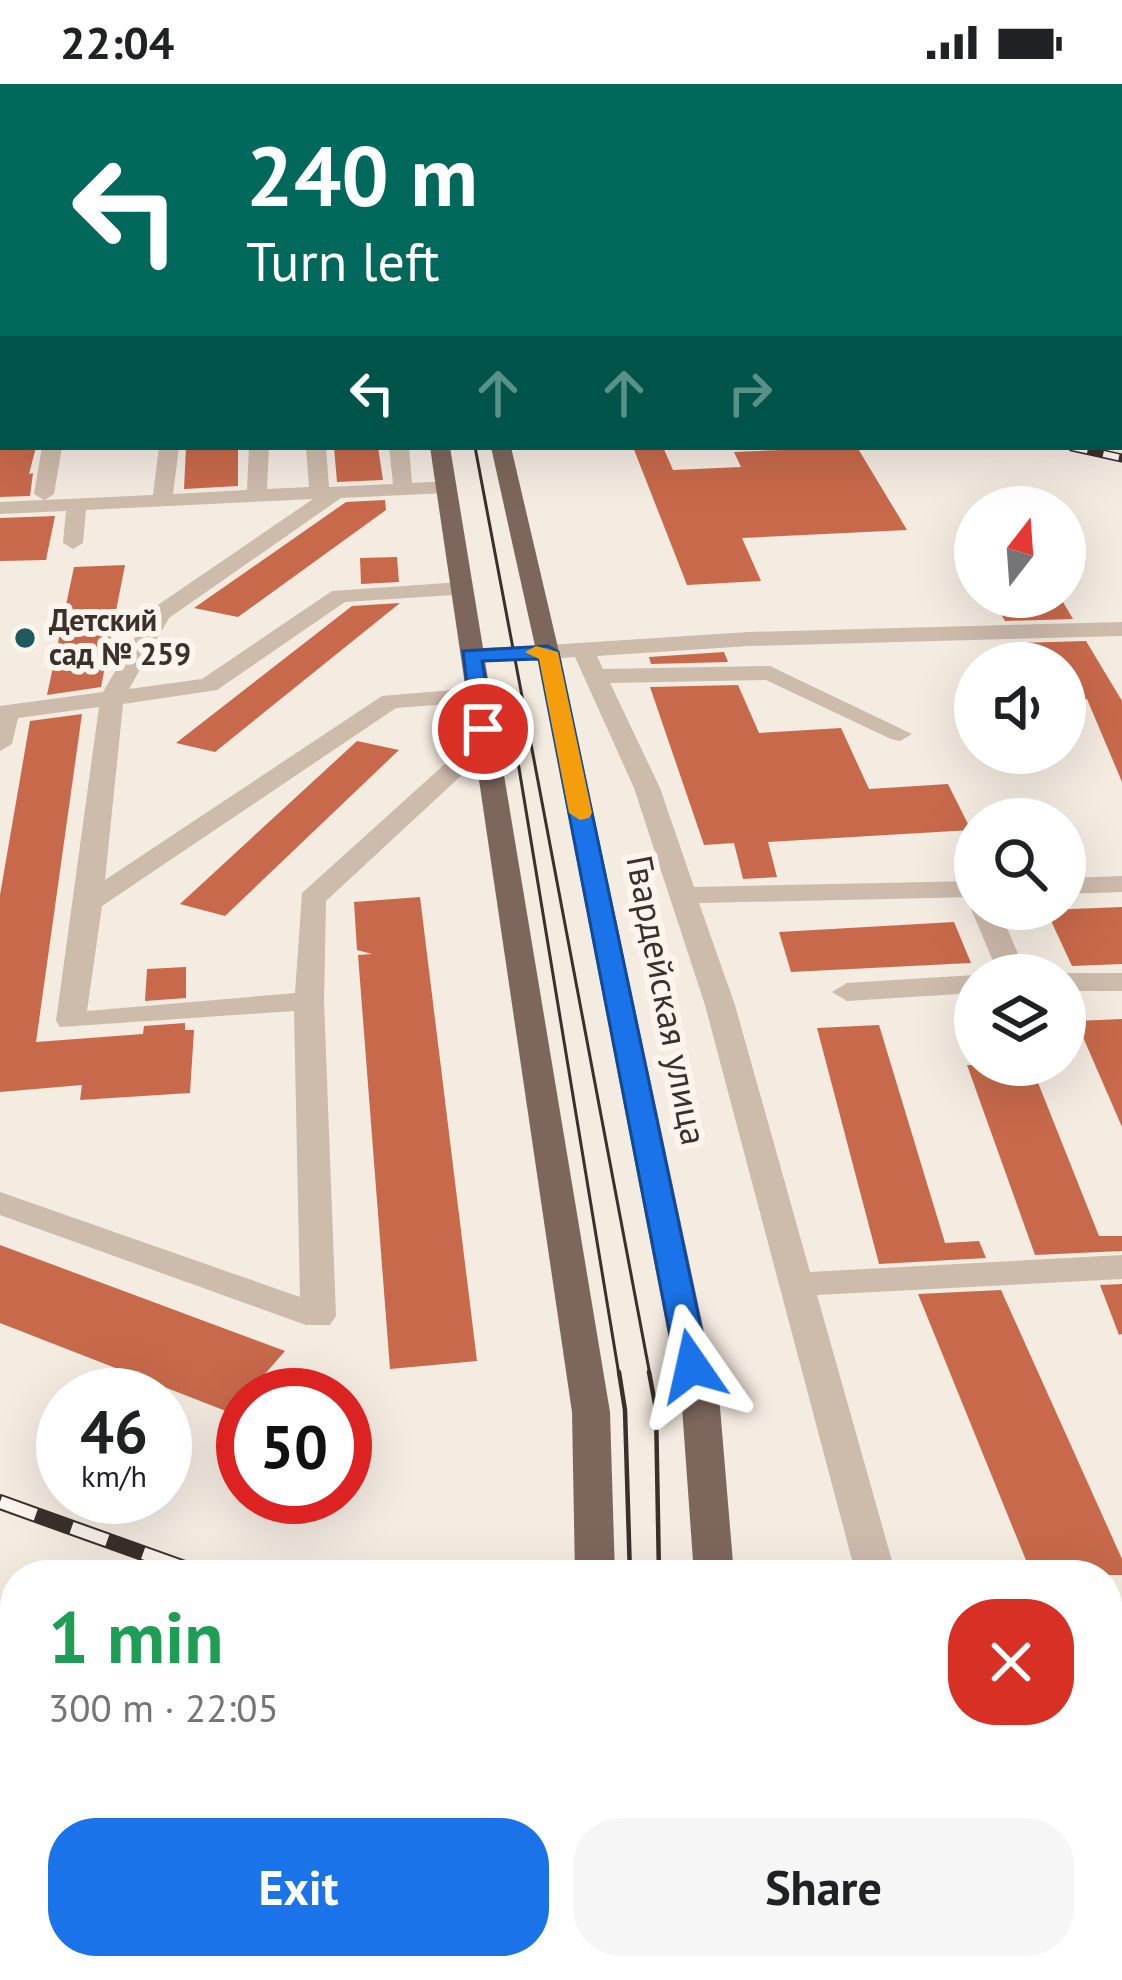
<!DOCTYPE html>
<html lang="en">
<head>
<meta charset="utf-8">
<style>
  body { margin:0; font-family:"PT Sans",sans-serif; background:#f6f6f6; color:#202124; height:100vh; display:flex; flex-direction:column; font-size:45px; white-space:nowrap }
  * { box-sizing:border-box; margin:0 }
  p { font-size:39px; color:#757577 }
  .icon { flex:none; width:66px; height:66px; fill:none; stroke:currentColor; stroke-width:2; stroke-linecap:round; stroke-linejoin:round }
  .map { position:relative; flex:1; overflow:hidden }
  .panel { position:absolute; left:0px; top:1476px; width:1122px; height:420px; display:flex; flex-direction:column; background:#fff; border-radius:48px 48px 0 0; box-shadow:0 12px 48px #0002 }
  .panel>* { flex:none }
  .top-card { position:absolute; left:0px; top:0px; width:1122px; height:366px; box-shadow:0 12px 48px #0002; background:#00695c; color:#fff; overflow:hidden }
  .needle { width:78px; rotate:17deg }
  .tools { position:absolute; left:954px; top:402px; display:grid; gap:24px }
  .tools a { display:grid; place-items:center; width:132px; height:132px; border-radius:50%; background:#fff; box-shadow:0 12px 48px #0002; font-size:60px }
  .speed { position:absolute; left:36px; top:1284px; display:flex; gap:24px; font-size:60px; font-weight:700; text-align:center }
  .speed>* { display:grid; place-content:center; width:156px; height:156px; border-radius:50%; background:#fff; box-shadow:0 12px 48px #0002; line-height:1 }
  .speed small { font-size:30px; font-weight:400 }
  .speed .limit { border:18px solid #d22; background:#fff; color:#111 }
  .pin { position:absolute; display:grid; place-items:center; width:102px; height:102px; color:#fff; margin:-51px; border:6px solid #fff; border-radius:50%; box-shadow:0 3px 12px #0007 }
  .me { position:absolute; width:132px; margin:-66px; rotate:349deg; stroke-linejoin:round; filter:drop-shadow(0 0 9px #0008) }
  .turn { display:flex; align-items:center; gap:42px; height:252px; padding:0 48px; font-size:54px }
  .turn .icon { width:156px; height:156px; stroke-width:2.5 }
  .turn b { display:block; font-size:84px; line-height:102px }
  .lanes { display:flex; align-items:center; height:114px; padding:0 48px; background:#0003; justify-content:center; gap:60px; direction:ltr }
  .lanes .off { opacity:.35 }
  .round { display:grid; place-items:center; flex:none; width:126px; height:126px; border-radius:48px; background:#f6f6f6 }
  .summary { display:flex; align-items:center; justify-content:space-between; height:204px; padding:0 48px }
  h1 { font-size:72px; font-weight:600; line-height:90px; color:#1e9e55 }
  .primary-button { display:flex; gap:24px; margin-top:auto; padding:24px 48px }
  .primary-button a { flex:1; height:138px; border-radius:48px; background:#1a73e8; color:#fff; font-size:48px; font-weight:600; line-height:138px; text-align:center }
  .primary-button a+a { background:#f6f6f6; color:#202124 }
  .status { display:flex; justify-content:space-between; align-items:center; height:84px; padding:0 60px; background:#fff; direction:ltr }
  .status svg { height:33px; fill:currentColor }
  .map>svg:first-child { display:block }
  .building { fill:#c8694b }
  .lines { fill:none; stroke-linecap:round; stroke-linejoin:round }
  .path { stroke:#b9a596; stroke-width:3; stroke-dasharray:3 3; stroke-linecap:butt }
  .minor { fill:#cdbbac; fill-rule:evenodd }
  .major { fill:#7d675c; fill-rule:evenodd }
  .tram-far1 { stroke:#3b302b; stroke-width:3 }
  .tram { stroke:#3b302b; stroke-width:4.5 }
  .rail-far1-casing { stroke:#3b302b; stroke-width:9 }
  .rail-casing { stroke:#3b302b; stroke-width:16 }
  .rail-far1 { stroke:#fbf5ee; stroke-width:6; stroke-dasharray:16; stroke-linecap:butt }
  .rail { stroke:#fbf5ee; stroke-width:12; stroke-dasharray:38; stroke-linecap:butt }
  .route { fill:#1a73e8; stroke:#114b97; stroke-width:3 }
  .slow { fill:#f59e0b }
  .poi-dot { fill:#1f5a5e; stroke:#fbf5ee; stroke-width:4.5 }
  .labels { text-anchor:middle; stroke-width:12; stroke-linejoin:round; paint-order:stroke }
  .far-poi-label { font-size:30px; font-weight:bold; fill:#3b302b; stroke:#fbf5ee; text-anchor:start }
  .street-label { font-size:36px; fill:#3b302b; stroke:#fbf5ee }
</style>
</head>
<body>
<div class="status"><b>22:04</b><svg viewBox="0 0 49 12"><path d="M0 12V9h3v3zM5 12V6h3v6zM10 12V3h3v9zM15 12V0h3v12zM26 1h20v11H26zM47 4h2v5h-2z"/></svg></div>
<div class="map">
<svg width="1122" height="1896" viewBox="0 0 1122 1896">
  <rect width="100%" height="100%" fill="#f4ebe1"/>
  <g class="building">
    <path d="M0 363H36L29 390 33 389 30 412 0 413Z"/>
    <path d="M186 363H238V402L184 405Z"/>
    <path d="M334 363H378L383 396 337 398Z"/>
    <path d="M633 363H663L673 386 741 383 734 368 857 363 907 446 742 454 761 497 687 501Z"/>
    <path d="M385 416 386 426 238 533 194 524 346 418Z"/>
    <path d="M55 432 46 476 0 477V434Z"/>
    <path d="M397 473 399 498 361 500 360 474Z"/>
    <path d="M125 481 101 603 47 611 74 483Z"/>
    <path d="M991 513H1060L1073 535 1005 537Z"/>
    <path d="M400 519 215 668 176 659 352 522Z"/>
    <path d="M1086 557 1122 617V698L1087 615 1065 616V579H1029L1018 559Z"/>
    <path d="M724 568 728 578 651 580 649 573Z"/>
    <path d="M738 601 759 649 841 644 869 705 948 700 971 746 768 758 777 793 743 795 734 759 704 761 650 603Z"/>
    <path d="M82 630 36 958 143 950 144 942 185 939V946H194L190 1009 80 1016 82 1001 0 1008V811L30 637Z"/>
    <path d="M357 657 399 666 225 832 180 820Z"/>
    <path d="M420 813 477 1277 390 1285 358 871 372 870 357 866 354 818Z"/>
    <path d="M1122 823V880L1072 882 1046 826Z"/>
    <path d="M954 838 971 879 791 888 779 848Z"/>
    <path d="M186 883V914L145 917 147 885Z"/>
    <path d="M1122 935V1043L1076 937Z"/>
    <path d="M879 941 945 1159 979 1157 986 1174 879 1180 817 944Z"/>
    <path d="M967 981H1031L1099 1152H1122V1167L1035 1171Z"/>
    <path d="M0 1161 285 1267 231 1329 0 1239Z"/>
    <path d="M1122 1200V1250L1119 1251 1100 1201Z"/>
    <path d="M1001 1206 1122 1475V1491H1032L918 1210Z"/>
  </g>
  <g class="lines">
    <g class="path">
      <path d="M1029 0 1037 3"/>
      <path d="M648 3 652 0"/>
    </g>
    <g class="minor">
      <path d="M134 0H146L148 3H136Z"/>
      <path d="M453 0H488L491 3H456Z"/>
      <path d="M744 0H768L771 3H747Z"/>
      <path d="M845 0H869L872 3H848Z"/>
      <path d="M1064 0H1089L1092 3H1067Z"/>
      <path d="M1122 2V10L1119 11V3Z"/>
      <rect x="0" y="6" width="3" height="8"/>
      <rect x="1119" y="25" width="3" height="8"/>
      <path d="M1119 53 1122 54V62L1119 61Z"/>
      <path d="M3 74V82L0 83V75Z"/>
      <path d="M1119 76 1122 77V85L1119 84Z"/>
      <rect x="0" y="110" width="3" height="13"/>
      <path d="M3 152V169L0 170V153Z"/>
      <path d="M3 240V250L0 251V241Z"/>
      <rect x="0" y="340" width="3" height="12"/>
      <path d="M42 363H62L54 410 45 416 153 411 159 363H179L173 410 247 406 249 363H269L267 405 309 403 306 363H326L329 403 393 400 389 363H409L412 399 446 397 456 403 446 409 341 414 169 534 129 605 202 595 332 507 461 498 472 505 469 510 345 518 217 606 123 620 105 796 382 612 476 604 488 611 476 618 396 624 102 822 87 927 295 909 302 809 446 679 489 672 501 679 498 684 463 690 326 817 324 917 336 1232 330 1241H306L0 1131V1108L300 1213 294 927 60 943 56 937 99 623 18 634 12 660 0 667V622L103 608 152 525 313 415 86 426 83 459 73 465 63 459 66 427 0 430V418L44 416 34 410Z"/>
      <path d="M1122 538V552L749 562 597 572 603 585 770 582 912 650 900 657 891 655 766 596 610 599 660 704 694 803 975 797V813L699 819 735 921 810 1188 1122 1171V1195L817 1211 896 1491H856L705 921 634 704 575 573 548 575 537 568 548 561 749 548Z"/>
      <path d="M1122 792V808L1065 810V794Z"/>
      <path d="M975 819V825H999L1027 891H999L971 825Z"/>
      <path d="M1065 889H1122V907H1065V891H1058Z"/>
      <path d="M975 891V909L847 917 832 908 847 899Z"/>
    </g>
    <g class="major">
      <path d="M430 363H450L483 564 535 562 491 363H511L559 568 720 1323 734 1491H694L682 1323 538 575 485 577 610 1328 615 1491H575L572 1328Z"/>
      <rect x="580" y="1881" width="48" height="15"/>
      <path d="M722 1881H770L771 1896H723Z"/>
    </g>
    <g class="tram-far1">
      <path d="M679 3 683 0"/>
      <path d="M475 363 650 1291"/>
      <path d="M518 678 619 1291"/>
    </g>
    <g class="tram">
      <path d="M619 1288 625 1326 630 1491"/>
      <path d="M649 1288 656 1325 659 1491"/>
      <path d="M640 1881 641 1896"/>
      <path d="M667 1881V1896"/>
    </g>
    <g class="rail-far1-casing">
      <path id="rail-far1" d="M1072 363 1122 374"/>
    </g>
    <g class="rail-casing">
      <g id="rail">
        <path d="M0 1418 204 1491"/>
        <path d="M1107 1700 1122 1701"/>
      </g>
    </g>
    <use href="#rail-far1" class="rail-far1"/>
    <use href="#rail" class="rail"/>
  </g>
  <path class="route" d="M548 562 558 568 709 1282 704 1290H680L676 1282 539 575 482 577 494 645 483 652 472 645 463 567Z"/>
  <path class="slow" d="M536 562 558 568 592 729 589 734 580 736 569 729 539 575 525 568Z"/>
  <circle class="poi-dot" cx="25" cy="554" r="12"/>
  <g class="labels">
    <g class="far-poi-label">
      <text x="49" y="547">Детский<tspan x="49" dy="34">сад № 259</tspan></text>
    </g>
    <g class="street-label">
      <text transform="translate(667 916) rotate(79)" y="13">Гвардейская улица</text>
    </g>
  </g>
</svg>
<div class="tools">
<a><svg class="needle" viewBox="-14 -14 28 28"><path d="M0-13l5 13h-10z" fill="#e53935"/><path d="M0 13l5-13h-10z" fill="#757577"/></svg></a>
<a><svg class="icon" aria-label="sound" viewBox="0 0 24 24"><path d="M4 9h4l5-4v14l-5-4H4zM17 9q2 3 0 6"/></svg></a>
<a><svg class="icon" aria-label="search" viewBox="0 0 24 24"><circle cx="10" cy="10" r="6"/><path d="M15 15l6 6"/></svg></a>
<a><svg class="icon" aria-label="layers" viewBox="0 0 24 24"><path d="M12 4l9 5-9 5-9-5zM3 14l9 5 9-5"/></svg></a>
</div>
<div class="speed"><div>46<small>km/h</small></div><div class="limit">50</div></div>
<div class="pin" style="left:483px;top:645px;background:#d93025"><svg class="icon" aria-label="arrive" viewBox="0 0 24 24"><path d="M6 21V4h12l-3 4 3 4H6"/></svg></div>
<svg class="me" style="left:692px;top:1282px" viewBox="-20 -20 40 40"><path d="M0-17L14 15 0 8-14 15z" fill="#1a73e8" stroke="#fff" stroke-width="4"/></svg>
<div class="top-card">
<div class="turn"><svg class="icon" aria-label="left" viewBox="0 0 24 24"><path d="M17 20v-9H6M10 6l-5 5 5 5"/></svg><div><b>240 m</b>Turn left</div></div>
<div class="lanes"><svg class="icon" aria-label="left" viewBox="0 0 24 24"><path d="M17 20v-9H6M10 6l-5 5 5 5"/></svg><svg class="icon off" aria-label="ahead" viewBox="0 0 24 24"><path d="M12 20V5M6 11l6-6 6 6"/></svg><svg class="icon off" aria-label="ahead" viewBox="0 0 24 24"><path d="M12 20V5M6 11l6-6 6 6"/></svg><svg class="icon off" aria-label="right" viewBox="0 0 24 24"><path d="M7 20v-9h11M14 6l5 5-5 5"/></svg></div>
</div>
<section class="panel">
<div class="summary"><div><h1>1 min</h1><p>300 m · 22:05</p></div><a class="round" style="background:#d93025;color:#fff"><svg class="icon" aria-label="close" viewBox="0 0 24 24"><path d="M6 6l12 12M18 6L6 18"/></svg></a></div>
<div class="primary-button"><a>Exit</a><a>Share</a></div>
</section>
</div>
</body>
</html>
